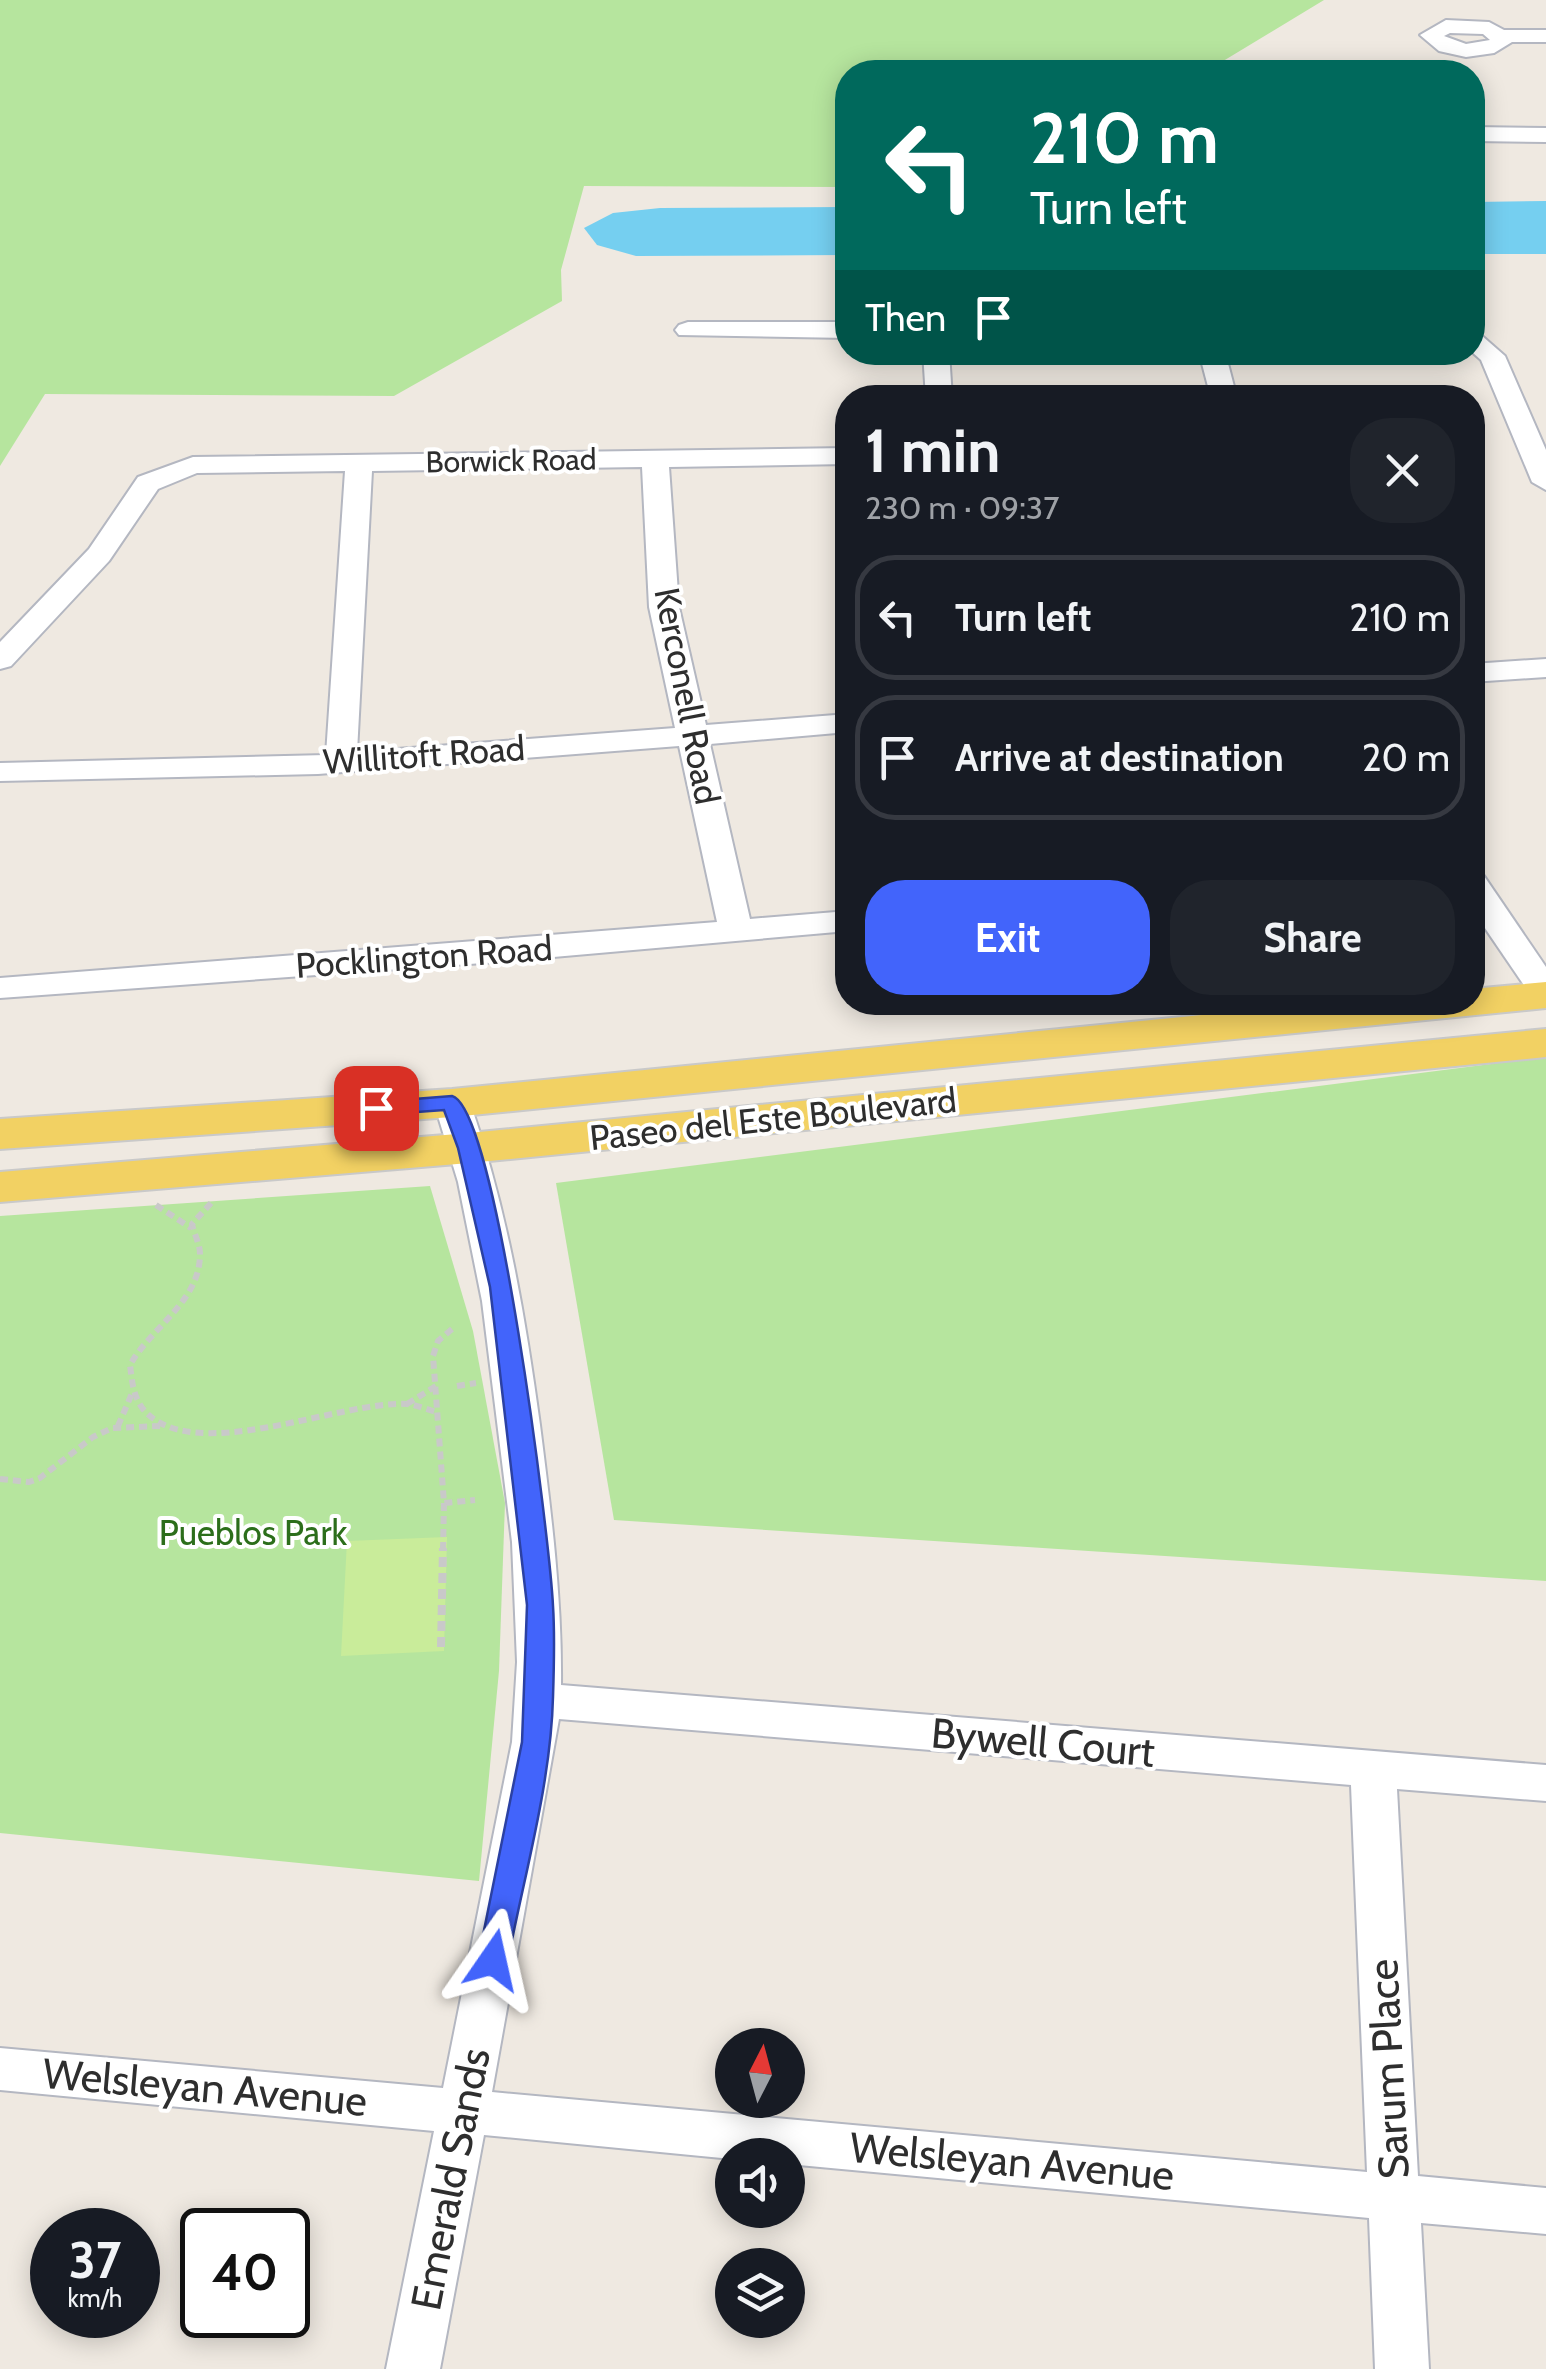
<!DOCTYPE html>
<html lang="en">
<head>
<meta charset="utf-8">
<style>
  body { margin:0; font-family:Cabin,sans-serif; background:#20242c; color:#f1f3f6; height:100vh; display:flex; flex-direction:column; font-size:38px; white-space:nowrap }
  * { box-sizing:border-box; margin:0 }
  p { font-size:32px; color:#9ea1a6 }
  .icon { flex:none; width:55px; height:55px; fill:none; stroke:currentColor; stroke-width:2; stroke-linecap:round; stroke-linejoin:round }
  .map { position:relative; flex:1; overflow:hidden }
  .drawer { position:absolute; left:835px; top:385px; width:650px; height:630px; display:flex; flex-direction:column; background:#171b24; border-radius:40px; box-shadow:0 5px 25px #0003 }
  .drawer>* { flex:none }
  .banner { position:absolute; left:835px; top:60px; width:650px; height:305px; border-radius:40px; box-shadow:0 5px 25px #0003; background:#00695c; color:#fff; overflow:hidden }
  .needle { width:65px; rotate:6deg }
  .controls { position:absolute; left:715px; top:2028px; display:grid; gap:20px }
  .controls a { display:grid; place-items:center; width:90px; height:90px; border-radius:50%; background:#171b24; box-shadow:0 5px 25px #0003; font-size:50px }
  .speed { position:absolute; left:30px; top:2208px; display:flex; gap:20px; font-size:50px; font-weight:700; text-align:center }
  .speed>* { display:grid; place-content:center; width:130px; height:130px; border-radius:50%; background:#171b24; box-shadow:0 5px 25px #0003; line-height:1 }
  .speed small { font-size:25px; font-weight:400 }
  .speed .limit { border:5px solid #111; border-radius:15px; background:#fff; color:#111 }
  .pin { position:absolute; display:grid; place-items:center; width:85px; height:85px; color:#fff; margin:-42px; border-radius:20px; box-shadow:0 5px 15px #0006 }
  .me { position:absolute; width:110px; margin:-55px; rotate:11deg; stroke-linejoin:round; filter:drop-shadow(0 0 8px #0008) }
  .turn { display:flex; align-items:center; gap:35px; height:210px; padding:0 30px; font-size:45px }
  .turn .icon { width:130px; height:130px; stroke-width:2.5 }
  .turn b { display:block; font-size:70px; line-height:85px }
  .then { display:flex; align-items:center; height:95px; padding:0 30px; background:#0003; gap:20px; font-size:38px }
  .round { display:grid; place-items:center; flex:none; width:105px; height:105px; border-radius:40px; background:#20242c }
  .headline { display:flex; align-items:center; justify-content:space-between; height:170px; padding:0 30px }
  h1 { font-size:60px; font-weight:700; line-height:75px }
  .button { display:flex; gap:20px; margin-top:auto; padding:20px 30px }
  .button a { flex:1; height:115px; border-radius:40px; background:#4264fb; color:#fff; font-size:40px; font-weight:700; line-height:115px; text-align:center }
  .button a+a { background:#20242c; color:#f1f3f6 }
  ul { padding:0; list-style:none }
  li { display:flex; align-items:center; gap:30px; height:125px; margin:0 20px 15px; padding:0 10px; border:5px solid #363941; border-radius:40px }
  li div { flex:1 }
  li b { display:block; font-size:38px }
  li em { font-style:normal }
  .map>svg:first-child { display:block }
  .green { fill:#b6e59e }
  .pitch { fill:#c9ec9a }
  .water { fill:#75cff0 }
  .lines { fill:none; stroke-linecap:round; stroke-linejoin:round }
  .minor-casing { stroke:#b4b7c1; stroke-width:4 }
  .major-casing { stroke:#c9c9c9; stroke-width:4 }
  .path-far1 { stroke:#c9c9c9; stroke-width:6; stroke-dasharray:8 5; stroke-linecap:butt }
  .path { stroke:#c9c9c9; stroke-width:8; stroke-dasharray:10 6; stroke-linecap:butt }
  .minor { fill:#fff; fill-rule:evenodd }
  .major { fill:#f2d163; fill-rule:evenodd }
  .route { fill:#4264fb; stroke:#2b41a3; stroke-width:2.5 }
  .labels { text-anchor:middle; stroke-width:8; stroke-linejoin:round; paint-order:stroke }
  .far-street-label { font-size:30px; fill:#2e2e2e; stroke:#fff }
  .street-label { font-size:35px; fill:#2e2e2e; stroke:#fff }
  .park-label { font-size:35px; fill:#2c6e1b; stroke:#fff }
  .near-street-label { font-size:42px; fill:#2e2e2e; stroke:#fff }
</style>
</head>
<body>
<div class="map">
<svg width="1546" height="2369" viewBox="0 0 1546 2369">
  <rect width="100%" height="100%" fill="#efe9e1"/>
  <g class="green">
    <path d="M0 0H1324L1205 72H848L847 187 584 186 561 270 562 301 394 396 45 394 0 466Z"/>
    <path d="M1546 1057V1581L614 1520 556 1183Z"/>
    <path d="M430 1186 473 1331 505 1503 499 1671 479 1881 0 1833V1216Z"/>
  </g>
  <path class="pitch" d="M447 1537 444 1651 341 1656 347 1541Z"/>
  <g class="water">
    <path d="M1546 201V254H1473V202Z"/>
    <path d="M847 207V255L636 256 597 245 584 228 613 213 660 208Z"/>
  </g>
  <g class="lines">
    <g class="minor-casing">
      <g id="minor">
        <path d="M1446 20 1489 22 1504 30H1546V42H1512L1494 53 1466 57 1439 51 1420 35ZM1450 33 1483 34 1490 40 1466 44 1444 36Z"/>
        <path d="M1472 127 1546 128V142L1472 141Z"/>
        <path d="M688 322H848V338L679 335 675 330 679 325Z"/>
        <path d="M1472 332 1481 335 1505 356 1546 450V490L1532 482 1481 360 1472 352Z"/>
        <path d="M923 352H949L952 398H926Z"/>
        <path d="M1199 352H1225L1237 398H1211Z"/>
        <path d="M848 448V464L669 467 679 607 706 725 848 714V732L710 744 750 919 848 911V931L497 962 0 998V978L717 922 679 746 318 774 0 781V763L326 755 345 471 197 473 158 489 109 561 11 666 0 669V642L89 549 138 477 193 457ZM642 467 649 607 675 728 357 752 372 471Z"/>
        <path d="M1546 659V677L1472 682V664Z"/>
        <path d="M1472 873 1484 876 1546 967V1003L1534 1000 1472 909Z"/>
        <path d="M452 1092 465 1095 470 1103C507 1208 525 1315 540 1425 551 1511 562 1597 561 1685L1546 1765V1801L1397 1789 1418 2176 1546 2188V2234L1421 2223 1429 2369H1375L1369 2218 788 2164V2155H732V2159L484 2135 440 2369H386L434 2131 0 2090V2048L443 2088 512 1742 517 1662 512 1542 482 1301 458 1182 434 1103 439 1095ZM559 1719 1351 1785 1367 2172 492 2092Z"/>
      </g>
    </g>
    <g class="major-casing">
      <g id="major">
        <path d="M1546 982V1008L452 1117 0 1149V1119L452 1089 1334 1002H1472V989Z"/>
        <path d="M1546 1029V1057L469 1163 0 1202V1172L469 1133Z"/>
      </g>
    </g>
    <g class="path-far1">
      <path d="M211 1203 192 1224C194 1234 200 1244 200 1254 200 1302 151 1327 130 1365 132 1381 133 1396 143 1409 192 1468 341 1400 407 1404 417 1405 428 1410 437 1412"/>
      <path d="M156 1205 191 1228"/>
      <path d="M452 1329 438 1341 433 1356 444 1503 475 1500"/>
      <path d="M457 1386 476 1383"/>
      <path d="M407 1404 436 1386"/>
      <path d="M118 1426 133 1391"/>
      <path d="M0 1479 29 1482 40 1478 93 1437 112 1428 161 1426"/>
      <path d="M443 1550 444 1503"/>
    </g>
    <path class="path" d="M441 1647 443 1548"/>
    <use href="#minor" class="minor"/>
    <use href="#major" class="major"/>
  </g>
  <path class="route" d="M452 1096C497 1108 550 1543 553 1606 555 1636 554 1667 553 1697 551 1783 524 1876 508 1960L503 1969 493 1972 483 1969 478 1960 522 1742 527 1605 490 1287 458 1148 444 1110 376 1115 365 1108 376 1102Z"/>
  <g class="labels">
    <g class="far-street-label">
      <text transform="translate(511 461) rotate(-1)" y="10">Borwick Road</text>
    </g>
    <g class="street-label">
      <text transform="translate(687 696) rotate(79)" y="12">Kerconell Road</text>
      <text transform="translate(424 755) rotate(-4)" y="12">Willitoft Road</text>
      <text transform="translate(424 957) rotate(-4)" y="12">Pocklington Road</text>
      <text transform="translate(773 1119) rotate(-6)" y="12">Paseo del Este Boulevard</text>
    </g>
    <g class="park-label">
      <text x="253" y="1545">Pueblos Park</text>
    </g>
    <g class="near-street-label">
      <text transform="translate(1043 1742) rotate(5)" y="15">Bywell Court</text>
      <text transform="translate(1388 2069) rotate(-93)" y="15">Sarum Place</text>
      <text transform="translate(205 2087) rotate(5)" y="15">Welsleyan Avenue</text>
      <text transform="translate(1012 2161) rotate(5)" y="15">Welsleyan Avenue</text>
      <text transform="translate(450 2179) rotate(-79)" y="15">Emerald Sands</text>
    </g>
  </g>
</svg>
<div class="controls">
<a><svg class="needle" viewBox="-14 -14 28 28"><path d="M0-13l5 13h-10z" fill="#e53935"/><path d="M0 13l5-13h-10z" fill="#9ea1a6"/></svg></a>
<a><svg class="icon" aria-label="sound" viewBox="0 0 24 24"><path d="M4 9h4l5-4v14l-5-4H4zM17 9q2 3 0 6"/></svg></a>
<a><svg class="icon" aria-label="layers" viewBox="0 0 24 24"><path d="M12 4l9 5-9 5-9-5zM3 14l9 5 9-5"/></svg></a>
</div>
<div class="speed"><div>37<small>km/h</small></div><div class="limit">40</div></div>
<div class="pin" style="left:376px;top:1108px;background:#d93025"><svg class="icon" aria-label="arrive" viewBox="0 0 24 24"><path d="M6 21V4h12l-3 4 3 4H6"/></svg></div>
<svg class="me" style="left:493px;top:1960px" viewBox="-20 -20 40 40"><path d="M0-17L14 15 0 8-14 15z" fill="#4264fb" stroke="#fff" stroke-width="4"/></svg>
<div class="banner">
<div class="turn"><svg class="icon" aria-label="left" viewBox="0 0 24 24"><path d="M17 20v-9H6M10 6l-5 5 5 5"/></svg><div><b>210 m</b>Turn left</div></div>
<div class="then">Then<svg class="icon" aria-label="arrive" viewBox="0 0 24 24"><path d="M6 21V4h12l-3 4 3 4H6"/></svg></div>
</div>
<section class="drawer">
<div class="headline"><div><h1>1 min</h1><p>230 m · 09:37</p></div><a class="round"><svg class="icon" aria-label="close" viewBox="0 0 24 24"><path d="M6 6l12 12M18 6L6 18"/></svg></a></div>
<ul>
<li><svg class="icon" aria-label="left" viewBox="0 0 24 24"><path d="M17 20v-9H6M10 6l-5 5 5 5"/></svg><div><b>Turn left</b></div><em>210 m</em></li>
<li><svg class="icon" aria-label="arrive" viewBox="0 0 24 24"><path d="M6 21V4h12l-3 4 3 4H6"/></svg><div><b>Arrive at destination</b></div><em>20 m</em></li>
</ul>
<div class="button"><a>Exit</a><a>Share</a></div>
</section>
</div>
</body>
</html>
